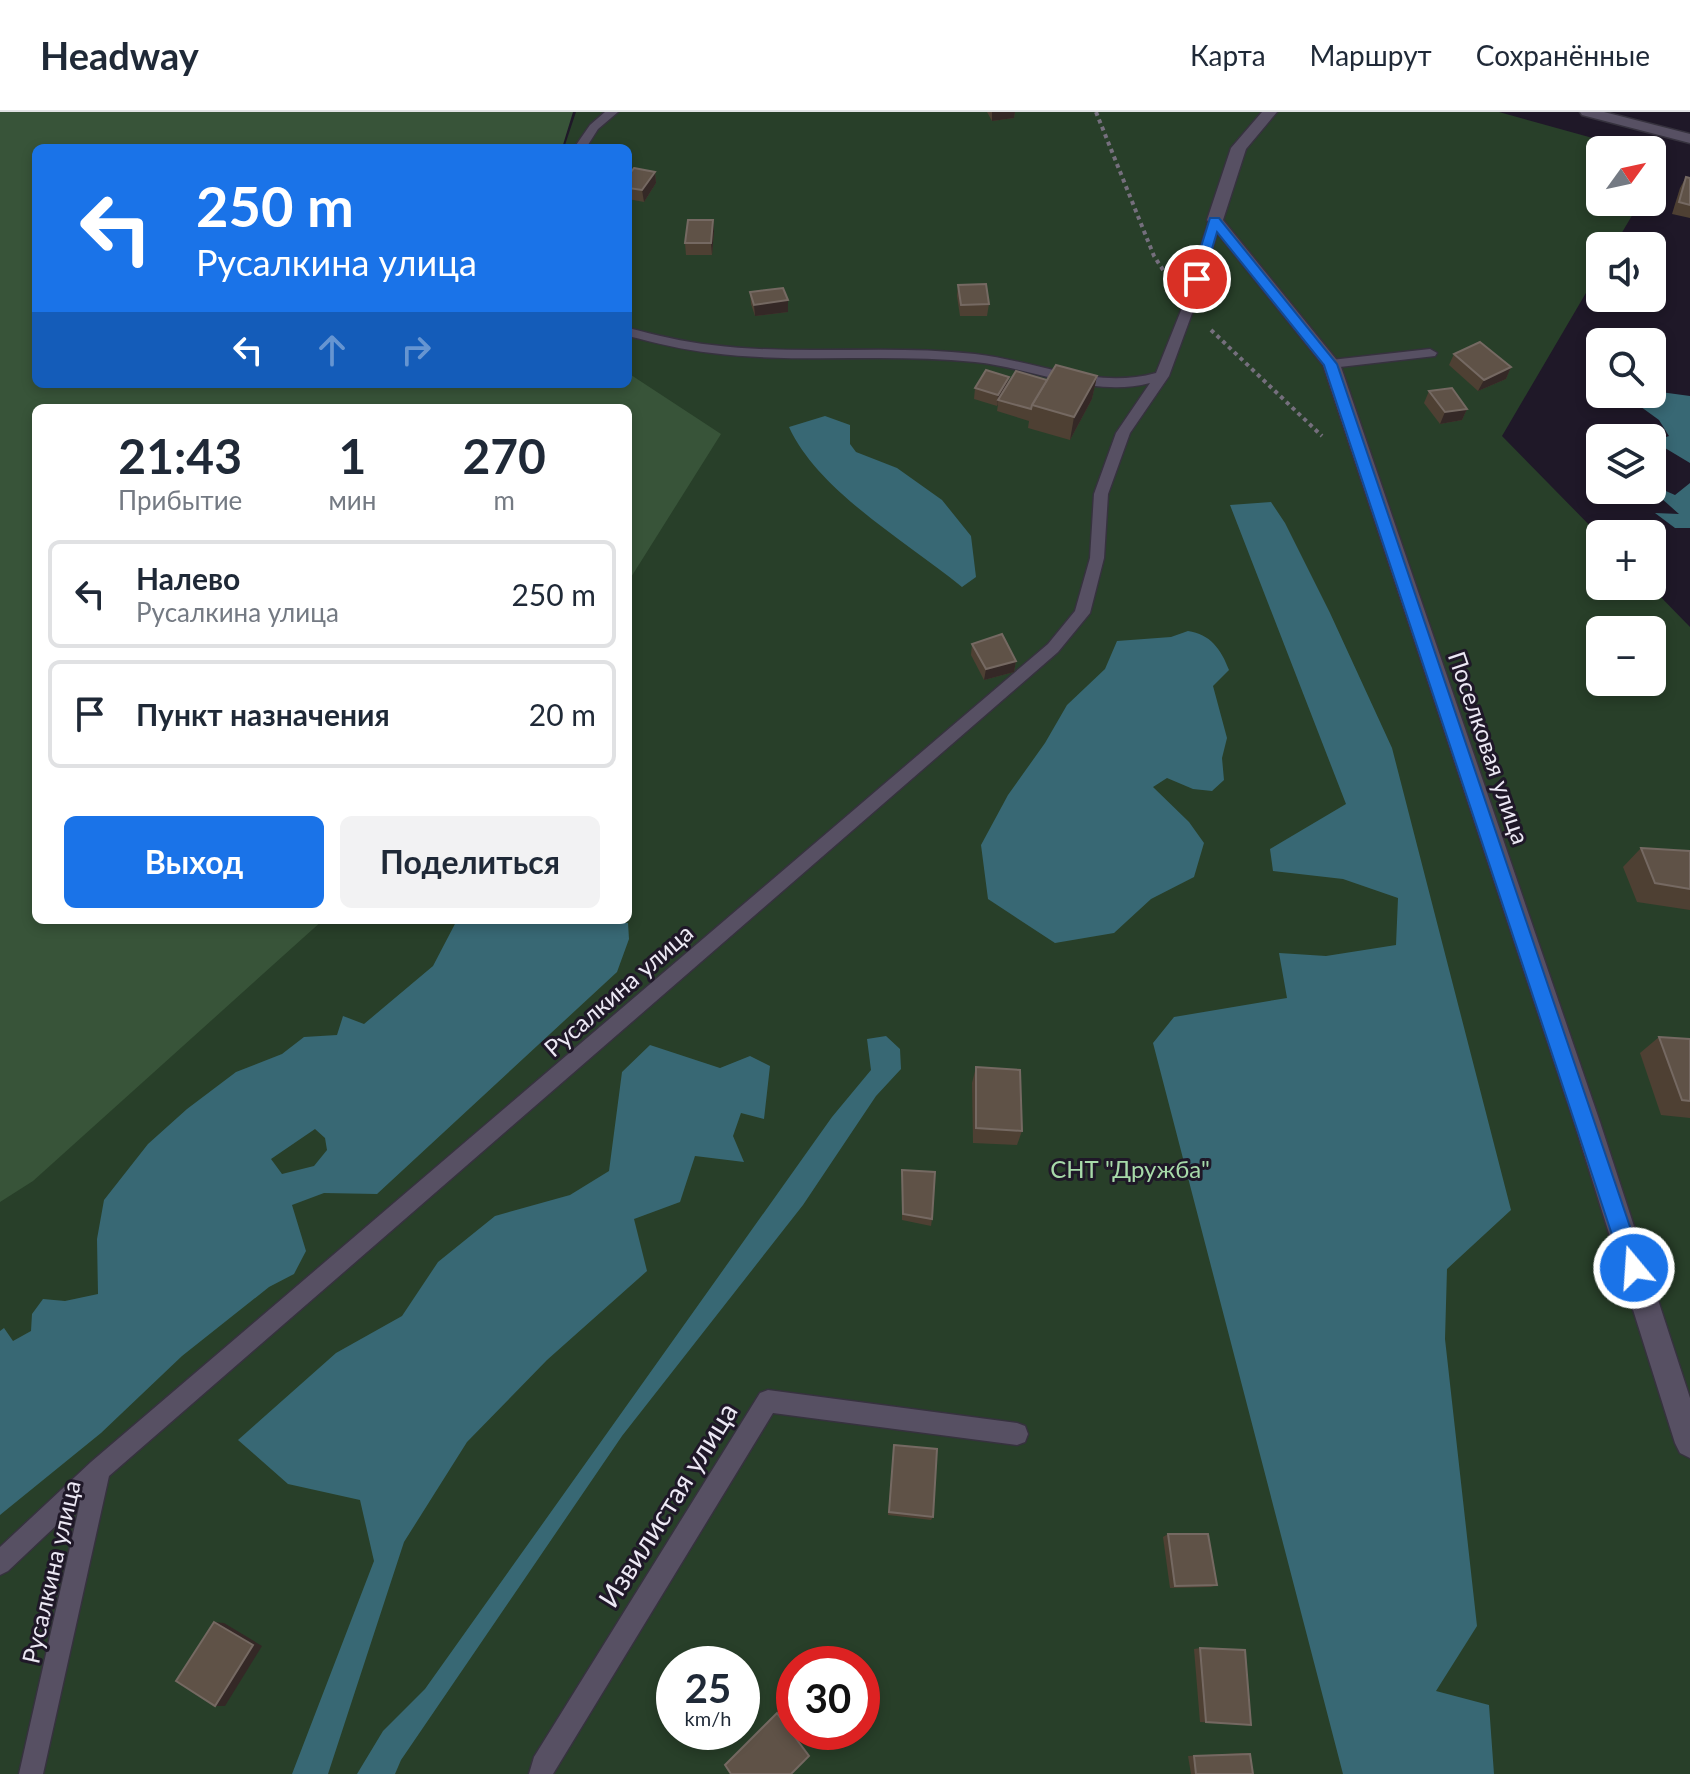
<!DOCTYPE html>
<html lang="ru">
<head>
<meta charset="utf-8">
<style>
  body { margin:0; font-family:Lato,sans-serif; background:#f2f2f3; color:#1f2937; height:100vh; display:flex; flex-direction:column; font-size:30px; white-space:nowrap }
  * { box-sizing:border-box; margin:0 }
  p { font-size:26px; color:#747a83 }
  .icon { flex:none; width:44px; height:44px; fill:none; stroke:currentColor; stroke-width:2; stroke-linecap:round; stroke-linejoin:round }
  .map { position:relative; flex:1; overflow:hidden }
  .side { position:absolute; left:32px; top:292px; width:600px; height:520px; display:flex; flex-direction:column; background:#fff; border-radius:12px; box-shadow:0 4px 12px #0003 }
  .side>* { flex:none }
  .top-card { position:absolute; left:32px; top:32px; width:600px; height:244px; border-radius:12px; box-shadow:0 4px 12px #0003; background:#1a73e8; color:#fff; overflow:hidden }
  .needle { width:52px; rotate:57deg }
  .buttons { position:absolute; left:1586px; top:24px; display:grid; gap:16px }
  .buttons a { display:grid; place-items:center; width:80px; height:80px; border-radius:12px; background:#fff; box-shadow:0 4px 12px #0003; font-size:40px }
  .speed { position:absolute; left:656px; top:1534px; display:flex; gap:16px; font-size:40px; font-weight:700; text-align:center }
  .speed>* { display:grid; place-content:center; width:104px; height:104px; border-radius:50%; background:#fff; box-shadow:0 4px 12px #0003; line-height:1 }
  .speed small { font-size:20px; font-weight:400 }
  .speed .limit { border:12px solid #d22; background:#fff; color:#111 }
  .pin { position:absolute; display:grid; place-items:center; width:68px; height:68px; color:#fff; margin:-34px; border:4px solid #fff; border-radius:50%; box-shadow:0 2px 8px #0007 }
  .me { position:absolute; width:88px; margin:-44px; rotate:342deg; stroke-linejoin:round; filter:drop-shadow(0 0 6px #0008) }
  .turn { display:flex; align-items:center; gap:28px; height:168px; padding:0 32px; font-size:36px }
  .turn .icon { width:104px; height:104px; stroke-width:2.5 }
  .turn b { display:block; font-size:56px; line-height:68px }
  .lanes { display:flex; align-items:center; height:76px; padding:0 32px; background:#0003; justify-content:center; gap:40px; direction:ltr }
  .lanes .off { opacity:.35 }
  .eta { display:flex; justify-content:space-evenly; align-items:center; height:136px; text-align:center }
  .eta b { font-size:48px; font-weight:700; line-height:56px }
  .action { display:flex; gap:16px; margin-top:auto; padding:16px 32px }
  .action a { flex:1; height:92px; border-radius:12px; background:#1a73e8; color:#fff; font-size:32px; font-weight:700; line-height:92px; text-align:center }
  .action a+a { background:#f2f2f3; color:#1f2937 }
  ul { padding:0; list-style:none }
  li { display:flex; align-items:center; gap:24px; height:108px; margin:0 16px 12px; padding:0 16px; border:4px solid #e0e1e3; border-radius:12px }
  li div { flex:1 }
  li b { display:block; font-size:30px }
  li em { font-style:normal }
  header { display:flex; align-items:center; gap:48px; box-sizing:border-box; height:112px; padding:0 40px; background:#fff; border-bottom:2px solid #e0e1e3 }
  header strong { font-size:38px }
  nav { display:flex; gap:44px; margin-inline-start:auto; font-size:28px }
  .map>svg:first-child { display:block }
  .green { fill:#283f29; fill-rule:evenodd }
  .forest { fill:#385439 }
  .water { fill:#386874; fill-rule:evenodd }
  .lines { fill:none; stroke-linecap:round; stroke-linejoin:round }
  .lane-casing { stroke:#36323e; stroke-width:3 }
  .street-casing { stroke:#36323e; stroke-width:3 }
  .path { stroke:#756f7d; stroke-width:4; stroke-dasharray:4 4; stroke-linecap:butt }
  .lane { fill:#575063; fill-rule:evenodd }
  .street { fill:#575063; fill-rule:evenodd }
  .wall { fill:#4e4033 }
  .shaded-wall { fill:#342826 }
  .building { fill:#5f5247; stroke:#756962; stroke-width:2 }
  .route { fill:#1a73e8; stroke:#114b97; stroke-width:2 }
  .labels { text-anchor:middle; stroke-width:6; stroke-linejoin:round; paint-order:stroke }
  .street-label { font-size:24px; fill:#ece8f4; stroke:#1f1828 }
  .park-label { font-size:24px; fill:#a7daa9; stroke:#1f1828 }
  .near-street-label { font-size:28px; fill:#ece8f4; stroke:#1f1828 }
</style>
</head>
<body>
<header>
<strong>Headway</strong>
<nav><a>Карта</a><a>Маршрут</a><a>Сохранённые</a></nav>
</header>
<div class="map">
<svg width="1690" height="1662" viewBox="0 0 1690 1662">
  <rect width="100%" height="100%" fill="#1f1828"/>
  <path class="green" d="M576 0H1499L1636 38H1600V90H1640L1614 134H1600V157L1502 324 1600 424V474H1650L1690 515V1662H0V852L49 808H628V36H564ZM1600 518H1652V570H1600ZM674 1552H742V1620H674ZM794 1552H862V1620H794Z"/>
  <path class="forest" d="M0 0H573L562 36H36V272H628V261L721 322 628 470V296H36V808H323L33 1069 0 1090Z"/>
  <g class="water">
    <path d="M1653 279 1690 284V351L1665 336 1655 342 1661 351 1652 354V330L1669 324 1659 308 1637 292Z"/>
    <path d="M825 304 850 313V332L856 340 897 356 942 388 971 424 976 465 962 475C907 430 818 379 789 315Z"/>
    <path d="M1690 371V416H1675L1655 401 1679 402 1652 378V373L1675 383Z"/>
    <path d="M1271 390 1285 411 1330 501 1392 636 1511 1098 1447 1157 1445 1227 1477 1514 1436 1579 1489 1593 1494 1662H1343L1153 931 1174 905 1287 886 1279 841 1326 844 1396 833 1398 786 1343 767 1273 759 1270 737 1346 692 1230 393Z"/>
    <path d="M1188 519C1210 522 1221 537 1229 558L1213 574 1227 626 1222 646 1224 668 1212 679 1193 677 1167 666 1153 675 1189 710 1204 731 1194 765 1151 787 1114 821 1055 831 988 787 981 733 1008 683 1045 631 1067 593 1105 557 1117 529 1171 525Z"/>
    <path d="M457 808 628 811 629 827 617 860 377 1082 324 1081 292 1093 306 1139 294 1162 269 1175 182 1244 101 1321 0 1403V1219L4 1216 13 1229 31 1219 32 1202 43 1187 65 1189 98 1182 97 1127 104 1088 148 1032 187 997 236 960 282 942 304 925 337 923 343 904 364 912 433 854ZM315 1017 325 1026 327 1038 314 1054 282 1062 271 1047Z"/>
    <path d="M886 924 900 937 901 957 876 984 803 1093 622 1324 401 1648 395 1662H357L383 1619 425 1577 832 1005 871 958 867 927Z"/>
    <path d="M650 933 720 956 750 944 770 954 764 1007 741 1001 733 1024 744 1050 695 1044 680 1090 634 1107 647 1159 547 1248 467 1330 404 1430 328 1662H292L374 1449 360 1388 288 1372 238 1328 336 1241 402 1204 438 1150 495 1104 570 1083 609 1059 622 960Z"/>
  </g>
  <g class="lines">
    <g class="lane-casing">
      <g id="lane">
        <path d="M605 0H618L598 17 586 36H574L590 13Z"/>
        <path d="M1215 104 1221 108 1194 196 1169 264 1130 321 1108 382 1104 446 1090 501 1058 540 109 1364 43 1662H19L80 1391 8 1459 0 1463V1435L91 1350 1048 532 1075 499 1090 446 1094 382 1116 321 1150 271C1092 286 1033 256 975 250 888 241 799 252 712 241 683 238 656 231 628 224V216C656 223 683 230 712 233 799 244 888 232 975 242 1036 249 1095 278 1156 261L1182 196 1209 108Z"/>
        <path d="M1430 237 1437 241 1435 244 1331 256 1324 252 1331 248Z"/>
        <path d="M768 1278 1017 1311 1025 1314 1028 1322 1025 1330 1017 1333 773 1301 553 1662H529L534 1645 760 1281Z"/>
      </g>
    </g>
    <g class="street-casing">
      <g id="street">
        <path d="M1262 0H1277L1246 37 1223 108 1340 252 1600 1010 1690 1286V1346L1680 1341 1675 1331 1574 1010 1323 253 1207 108 1231 36Z"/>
        <path d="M1580 0H1604L1690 22V31L1582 3Z"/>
      </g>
    </g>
    <g class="path">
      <path d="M1096 0 1154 144 1169 167"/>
      <path d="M1211 218 1322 324"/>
    </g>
    <use href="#lane" class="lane"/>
    <use href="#street" class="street"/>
  </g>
  <g class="wall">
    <path d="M987 0H1015L1014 6 992 9Z"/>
    <path d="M655 60 656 71 644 90 628 87V64Z"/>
    <path d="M1686 65 1690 66V106L1672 102 1680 76Z"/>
    <path d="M714 119 712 143H686L685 131Z"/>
    <path d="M958 173 989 192 987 204H960L957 184Z"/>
    <path d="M750 180 788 200 755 204 751 192Z"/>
    <path d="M1454 242 1511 255 1506 267 1478 279 1449 253Z"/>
    <path d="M1097 264 1092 287 1070 328 1028 316 1029 309 997 299 998 292 997 294 974 287 975 276 1008 271Z"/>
    <path d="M1429 279 1467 297 1462 308 1440 312 1424 291Z"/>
    <path d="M972 532 1016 549 1014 560 984 568 971 543Z"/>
    <path d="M1641 736 1690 739V798L1637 790 1623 755Z"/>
    <path d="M1659 925 1690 927V1006L1661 1003 1640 941Z"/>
    <path d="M976 955 1022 1019 1017 1033 973 1031 972 971Z"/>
    <path d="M902 1058 932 1107 931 1114 902 1108Z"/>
    <path d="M894 1333 933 1405 931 1408 888 1403Z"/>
    <path d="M1168 1422 1217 1473 1211 1475 1170 1476 1163 1425Z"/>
    <path d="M1200 1536 1251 1613 1200 1610 1194 1537Z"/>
    <path d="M1243 1641 1250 1642 1253 1662H1191L1188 1644Z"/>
  </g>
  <g class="shaded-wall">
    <path d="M992 0H1015L1014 6 992 9Z"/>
    <path d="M655 60 656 71 644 90 642 78Z"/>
    <path d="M713 108 714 119 712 143 711 131Z"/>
    <path d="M788 188V200L755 204 754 193Z"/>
    <path d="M1511 255 1506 267 1478 279 1484 268Z"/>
    <path d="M1097 264 1092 287 1070 328 1074 305Z"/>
    <path d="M1009 265 1008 276 998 288 997 294 998 283Z"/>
    <path d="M1467 297 1462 308 1440 312 1445 300Z"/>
    <path d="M1016 549 1014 560 984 568 986 557Z"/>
    <path d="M214 1510 224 1511 262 1534 225 1594H215Z"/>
  </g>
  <g class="building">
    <path d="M634 56 655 60 642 78 628 76V64Z"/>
    <path d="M1686 65 1690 66V93L1679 90Z"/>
    <path d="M688 108H713L711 131H685Z"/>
    <path d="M986 172 989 192 961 193 958 173Z"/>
    <path d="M783 176 788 188 754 193 750 180Z"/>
    <path d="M1480 230 1511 255 1484 268 1454 242Z"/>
    <path d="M1056 253 1097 264 1074 305 1032 293Z"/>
    <path d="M986 258 1009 265 998 283 975 276Z"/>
    <path d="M1016 259 1047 268 1032 293 1031 297 998 288Z"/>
    <path d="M1452 276 1467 297 1445 300 1429 279Z"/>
    <path d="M1002 522 1016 549 986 557 972 532Z"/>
    <path d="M1641 736 1690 739V777L1655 771Z"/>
    <path d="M1659 925 1690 927V989L1682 988Z"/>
    <path d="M976 955 1020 958 1022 1019 976 1016Z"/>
    <path d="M902 1058 935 1060 932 1107 903 1102Z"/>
    <path d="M894 1333 937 1337 933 1405 889 1400Z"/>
    <path d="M1168 1422H1208L1217 1473 1175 1474Z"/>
    <path d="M214 1510 253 1533 215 1594 176 1569Z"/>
    <path d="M1200 1536 1245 1538 1251 1613 1206 1610Z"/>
    <path d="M777 1601 809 1644 791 1662H731L725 1653Z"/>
    <path d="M1250 1642 1253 1662H1196L1194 1644Z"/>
  </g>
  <path class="route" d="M1210 106H1219L1337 252 1644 1156 1641 1164 1634 1167 1626 1164 1623 1156 1324 253 1217 120 1203 167 1192 169 1191 167Z"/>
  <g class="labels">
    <g class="street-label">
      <text transform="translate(1488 636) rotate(71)" y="8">Поселковая улица</text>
      <text transform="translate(619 879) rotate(-41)" y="8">Русалкина улица</text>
      <text transform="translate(52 1460) rotate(-77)" y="8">Русалкина улица</text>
    </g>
    <g class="park-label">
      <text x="1130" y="1066">СНТ "Дружба"</text>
    </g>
    <g class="near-street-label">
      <text transform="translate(668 1393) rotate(-58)" y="10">Извилистая улица</text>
    </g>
  </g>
</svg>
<div class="buttons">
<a><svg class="needle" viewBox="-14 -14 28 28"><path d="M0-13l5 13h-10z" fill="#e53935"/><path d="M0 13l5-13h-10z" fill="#747a83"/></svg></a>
<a><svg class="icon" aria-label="sound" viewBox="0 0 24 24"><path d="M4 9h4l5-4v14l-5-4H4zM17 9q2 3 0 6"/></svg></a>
<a><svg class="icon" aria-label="search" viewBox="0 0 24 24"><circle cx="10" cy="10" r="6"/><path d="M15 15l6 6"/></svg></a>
<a><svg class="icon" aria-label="layers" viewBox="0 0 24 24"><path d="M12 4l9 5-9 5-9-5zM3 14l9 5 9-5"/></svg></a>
<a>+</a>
<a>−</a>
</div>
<div class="speed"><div>25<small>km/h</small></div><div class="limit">30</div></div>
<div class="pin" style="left:1197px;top:167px;background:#d93025"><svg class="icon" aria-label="arrive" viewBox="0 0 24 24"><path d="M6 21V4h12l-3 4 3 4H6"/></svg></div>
<svg class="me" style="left:1634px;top:1156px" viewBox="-20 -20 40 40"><circle r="17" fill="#1a73e8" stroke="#fff" stroke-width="3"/><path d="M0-11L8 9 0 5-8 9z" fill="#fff"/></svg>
<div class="top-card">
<div class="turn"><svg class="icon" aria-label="left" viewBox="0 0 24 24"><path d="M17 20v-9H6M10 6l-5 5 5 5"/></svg><div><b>250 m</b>Русалкина улица</div></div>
<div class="lanes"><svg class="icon" aria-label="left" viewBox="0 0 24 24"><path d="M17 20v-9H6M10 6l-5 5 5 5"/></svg><svg class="icon off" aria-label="ahead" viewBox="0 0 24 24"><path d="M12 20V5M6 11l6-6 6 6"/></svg><svg class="icon off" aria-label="right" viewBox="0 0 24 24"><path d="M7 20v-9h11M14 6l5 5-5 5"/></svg></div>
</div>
<section class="side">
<div class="eta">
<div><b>21:43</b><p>Прибытие</p></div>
<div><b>1</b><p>мин</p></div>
<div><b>270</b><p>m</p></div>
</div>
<ul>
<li><svg class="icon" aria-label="left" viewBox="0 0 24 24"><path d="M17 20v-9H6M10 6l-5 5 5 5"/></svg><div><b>Налево</b><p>Русалкина улица</p></div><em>250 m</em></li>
<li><svg class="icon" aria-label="arrive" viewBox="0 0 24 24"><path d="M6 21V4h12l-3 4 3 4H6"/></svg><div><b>Пункт назначения</b></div><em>20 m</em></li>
</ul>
<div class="action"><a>Выход</a><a>Поделиться</a></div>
</section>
</div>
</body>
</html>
